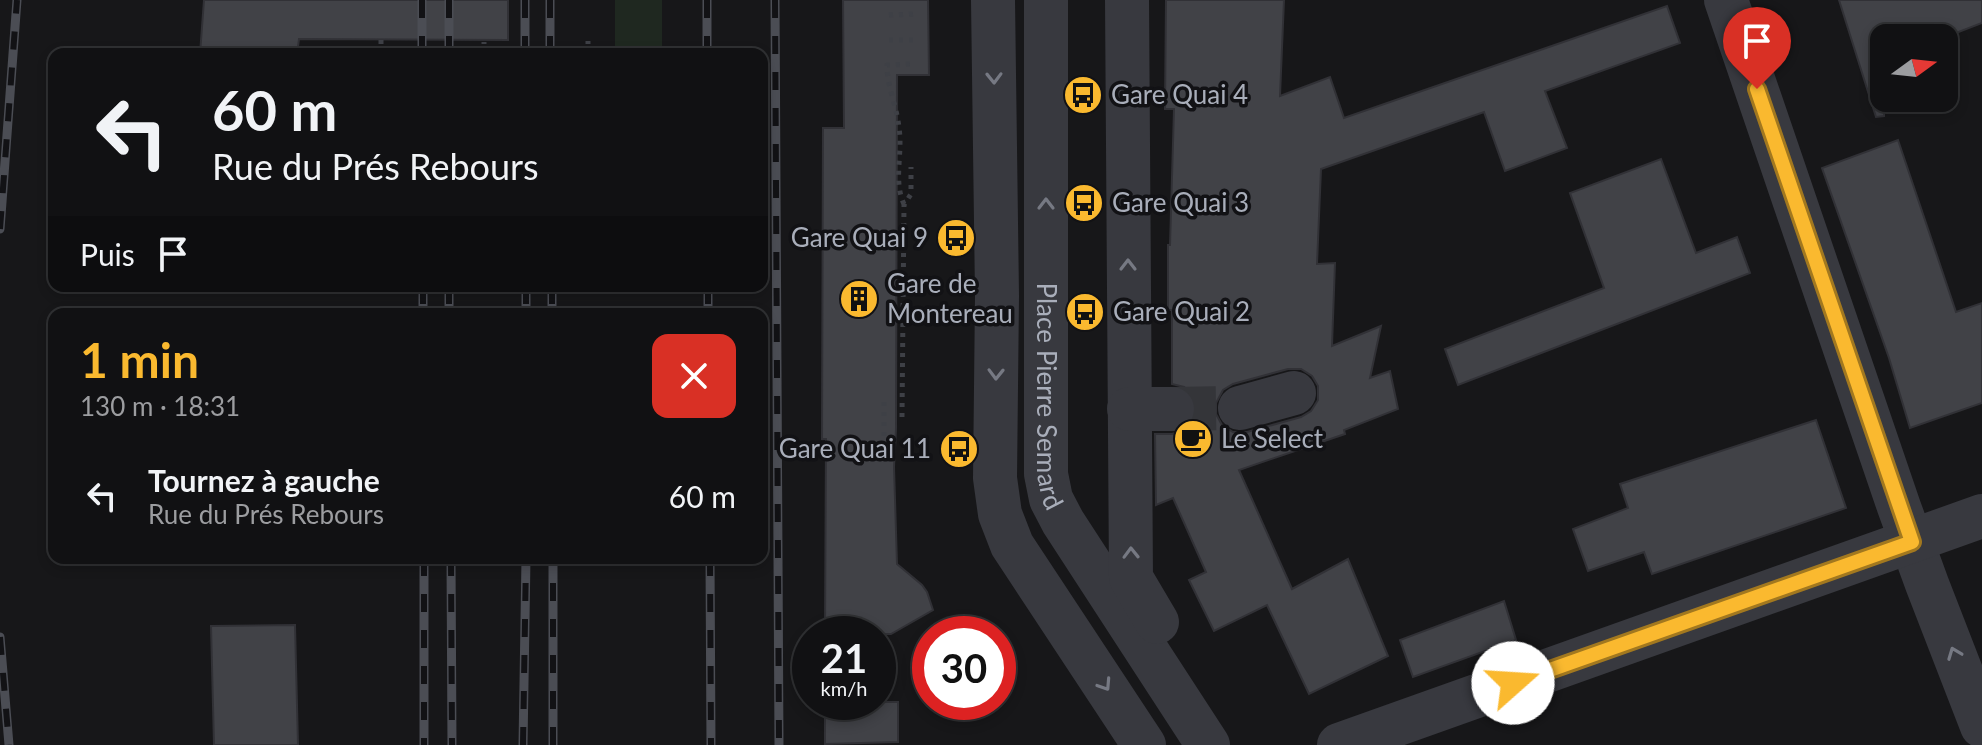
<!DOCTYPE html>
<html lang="fr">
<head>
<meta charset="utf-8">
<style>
  body { margin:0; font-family:Lato,sans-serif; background:#1a1a1c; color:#f1f3f6; height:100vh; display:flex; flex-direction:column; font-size:30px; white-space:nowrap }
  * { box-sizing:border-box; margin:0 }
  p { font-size:26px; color:#9c9da0 }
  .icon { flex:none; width:44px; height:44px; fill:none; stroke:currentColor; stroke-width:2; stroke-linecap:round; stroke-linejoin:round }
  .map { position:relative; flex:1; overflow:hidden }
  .details { position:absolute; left:48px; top:308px; width:720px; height:256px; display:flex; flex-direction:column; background:#111113; border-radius:16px; box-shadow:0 4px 12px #0003,0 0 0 2px #303133 }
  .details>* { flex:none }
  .banner { position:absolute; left:48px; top:48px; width:720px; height:244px; border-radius:16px; box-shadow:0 4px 12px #0003,0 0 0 2px #303133; background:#111113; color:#f1f3f6; overflow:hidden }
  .needle { width:52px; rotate:75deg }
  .controls { position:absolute; left:1870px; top:24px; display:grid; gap:16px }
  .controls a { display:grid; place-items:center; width:88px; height:88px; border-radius:16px; background:#111113; box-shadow:0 4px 12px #0003,0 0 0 2px #303133; font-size:40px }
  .speed { position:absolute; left:792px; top:616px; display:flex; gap:16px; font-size:40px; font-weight:700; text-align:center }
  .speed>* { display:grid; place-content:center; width:104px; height:104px; border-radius:50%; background:#111113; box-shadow:0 4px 12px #0003,0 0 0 2px #303133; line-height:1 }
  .speed small { font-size:20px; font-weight:400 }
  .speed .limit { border:12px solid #d22; background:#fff; color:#111 }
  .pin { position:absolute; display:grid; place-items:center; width:68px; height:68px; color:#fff; margin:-82px -34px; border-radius:50% 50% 50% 0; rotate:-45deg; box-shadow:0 0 8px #0007 }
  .pin .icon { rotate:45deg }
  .me { position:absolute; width:88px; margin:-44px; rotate:71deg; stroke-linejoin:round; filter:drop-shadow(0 0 6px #0008) }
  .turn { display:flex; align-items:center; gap:28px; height:168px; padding:0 32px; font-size:36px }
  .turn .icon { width:104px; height:104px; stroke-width:2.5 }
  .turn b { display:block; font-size:56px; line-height:68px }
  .then { display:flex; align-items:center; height:76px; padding:0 32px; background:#0003; gap:16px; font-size:30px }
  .round { display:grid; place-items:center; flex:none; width:84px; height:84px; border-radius:16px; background:#1a1a1c }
  .head { display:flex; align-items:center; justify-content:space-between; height:136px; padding:0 32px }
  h1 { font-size:48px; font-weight:700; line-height:60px; color:#fab92f }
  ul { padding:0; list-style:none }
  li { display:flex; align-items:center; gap:24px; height:104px; padding:0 32px }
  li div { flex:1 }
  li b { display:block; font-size:30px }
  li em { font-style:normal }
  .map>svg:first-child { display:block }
  .green { fill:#1f2820 }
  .building { fill:#414247; stroke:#313136; stroke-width:2; fill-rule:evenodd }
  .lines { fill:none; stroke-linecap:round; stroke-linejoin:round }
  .minor-tunnel { stroke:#343539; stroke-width:44; stroke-dasharray:44 22; stroke-linecap:butt }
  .path { stroke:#3e4046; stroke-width:5; stroke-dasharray:4 6; stroke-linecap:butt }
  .minor { stroke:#38393f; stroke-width:44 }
  .rail-casing { stroke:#4b4d54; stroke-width:9 }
  .rail { stroke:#121215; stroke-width:6; stroke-dasharray:18; stroke-linecap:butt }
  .oneway { stroke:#767983 }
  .route-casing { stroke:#a2781f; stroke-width:20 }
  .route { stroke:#fab92f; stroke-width:14 }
  .labels { text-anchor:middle; stroke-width:7; stroke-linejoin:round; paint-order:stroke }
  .poi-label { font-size:26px; fill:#a9aeba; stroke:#121215; text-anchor:start }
  .street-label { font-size:26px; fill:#a9aeba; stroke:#121215 }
</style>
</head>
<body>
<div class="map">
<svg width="1982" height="745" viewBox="0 0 1982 745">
  <rect width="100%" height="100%" fill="#171719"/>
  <path class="green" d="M615 0H662V48L615 49Z"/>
  <g class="building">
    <path d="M204 0H508V40L299 39 297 54H200Z"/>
    <path d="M843 0H928L929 75H897L896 429 894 467 897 564 922 585 927 592 933 610 891 634H825L826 439H822L823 128H844Z"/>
    <path d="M1166 0H1284L1280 96 1330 77 1344 118 1667 6 1680 43 1545 91 1567 148 1505 171 1484 112 1321 169 1317 264 1335 263 1332 346 1381 326 1370 378 1390 371 1398 409 1344 430 1345 434 1239 470 1292 589 1348 559 1388 656 1309 694 1267 605 1214 631 1189 580 1206 572 1173 498 1156 505 1155 434H1172L1184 431 1193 422 1197 410 1193 396 1184 387 1172 384V310H1168V245H1170L1174 109H1165ZM1288 369H1301L1312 376 1318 386V400L1311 411 1301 417 1247 432H1233L1222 425 1216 414V403L1223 390 1233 384Z"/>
    <path d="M1839 0H1982V23L1943 38H1884V116L1876 117Z"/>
    <path d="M1898 140 1956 312 1982 303V403L1910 428 1889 358 1822 168Z"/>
    <path d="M1661 159 1696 253 1737 237 1750 273 1458 385 1445 349 1604 288 1570 193Z"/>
    <path d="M1816 420 1846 508 1652 574 1644 552 1588 571 1573 529 1628 508 1620 484Z"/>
    <path d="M1504 601 1516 640 1413 677 1400 640Z"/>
    <path d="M295 625 298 745H214L211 626Z"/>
    <path d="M825 702H898V742L825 744Z"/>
  </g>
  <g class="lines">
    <path class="minor-tunnel" d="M1172 409 1240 408"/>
    <g class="path">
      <path d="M889 15 918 14"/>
      <path d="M889 40H918"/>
      <path d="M381 54V40"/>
      <path d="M484 54V42"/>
      <path d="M588 54V41"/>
      <path d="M904 204C893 181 903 153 899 128 897 106 887 87 887 65L912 64"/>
      <path d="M902 417 904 205 911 194V167"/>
      <path d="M884 446V401"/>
    </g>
    <g class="minor">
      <path d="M993 0 997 296 995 478 1000 514 1012 545 1144 745"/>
      <path id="s1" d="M1046 0V474L1051 499 1063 522 1208 745"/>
      <path d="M1127 0 1131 578 1157 622"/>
      <path d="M1726 0 1899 507 1927 584 1982 726"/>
      <path d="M1240 408 1294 393"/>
      <path d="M1129 409H1172"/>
      <path d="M1339 745 1982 516"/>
    </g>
    <g class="rail-casing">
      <g id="rail">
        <path d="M422 0V54"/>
        <path d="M525 0V54"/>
        <path d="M550 0V54"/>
        <path d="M707 0V54"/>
        <path d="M775 0 779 745"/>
        <path d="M449 54V0"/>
        <path d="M0 229 17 0"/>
        <path d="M423 286V314"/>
        <path d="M449 286V314"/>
        <path d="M526 286V314"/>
        <path d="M552 286V314"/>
        <path d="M708 286V314"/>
        <path d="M424 558V745"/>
        <path d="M451 558 452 745"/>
        <path d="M710 558 711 745"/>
        <path d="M0 637 9 745"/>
        <path d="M523 745 526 558"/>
        <path d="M553 745V558"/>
      </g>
    </g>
    <use href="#rail" class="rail"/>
  </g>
  <defs><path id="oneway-chevron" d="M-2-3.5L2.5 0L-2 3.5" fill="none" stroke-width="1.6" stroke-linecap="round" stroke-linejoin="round" transform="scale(2)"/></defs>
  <g class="oneway">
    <use href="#oneway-chevron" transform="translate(994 78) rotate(89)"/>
    <use href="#oneway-chevron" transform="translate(1046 204) rotate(-90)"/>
    <use href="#oneway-chevron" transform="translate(1128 265) rotate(-90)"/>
    <use href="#oneway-chevron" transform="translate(996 374) rotate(91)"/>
    <use href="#oneway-chevron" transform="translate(1131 553) rotate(-91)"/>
    <use href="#oneway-chevron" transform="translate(1954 653) rotate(-111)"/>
    <use href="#oneway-chevron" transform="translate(1105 685) rotate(57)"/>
  </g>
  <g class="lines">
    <g class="route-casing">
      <path id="route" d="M1513 683 1912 542 1757 89"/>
    </g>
    <use href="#route" class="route"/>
  </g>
  <defs>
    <g id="bus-disc" transform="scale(2)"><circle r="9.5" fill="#fab92f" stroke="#121215"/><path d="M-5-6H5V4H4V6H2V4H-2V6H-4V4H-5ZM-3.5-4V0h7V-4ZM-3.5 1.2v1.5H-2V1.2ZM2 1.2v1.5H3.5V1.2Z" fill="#111"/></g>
    <g id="building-disc" transform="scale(2)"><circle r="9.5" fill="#fab92f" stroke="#121215"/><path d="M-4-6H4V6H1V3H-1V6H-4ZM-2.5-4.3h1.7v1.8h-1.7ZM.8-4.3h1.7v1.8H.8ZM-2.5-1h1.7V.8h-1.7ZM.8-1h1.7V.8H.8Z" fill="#111"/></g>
    <g id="cafe-disc" transform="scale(2)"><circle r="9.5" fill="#fab92f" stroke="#121215"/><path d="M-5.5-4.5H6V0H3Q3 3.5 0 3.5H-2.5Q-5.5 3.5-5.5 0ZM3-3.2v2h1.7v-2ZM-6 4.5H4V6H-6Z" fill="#111"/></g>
  </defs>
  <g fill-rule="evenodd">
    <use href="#bus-disc" x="1083" y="95"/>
    <use href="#bus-disc" x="1084" y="203"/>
    <use href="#bus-disc" x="956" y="238"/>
    <use href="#building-disc" x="859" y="299"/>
    <use href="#bus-disc" x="1085" y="312"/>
    <use href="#cafe-disc" x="1193" y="439"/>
    <use href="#bus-disc" x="959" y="449"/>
  </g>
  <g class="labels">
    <g class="poi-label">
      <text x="1111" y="104">Gare Quai 4</text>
      <text x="1112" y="212">Gare Quai 3</text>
      <text x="928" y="247" text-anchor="end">Gare Quai 9</text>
      <text x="887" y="293">Gare de<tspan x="887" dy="30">Montereau</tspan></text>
      <text x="1113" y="321">Gare Quai 2</text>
      <text x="1221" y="448">Le Select</text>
      <text x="931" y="458" text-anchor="end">Gare Quai 11</text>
    </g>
    <g class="street-label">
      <text dy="9" stroke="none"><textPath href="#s1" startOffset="396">Place Pierre Semard</textPath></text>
    </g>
  </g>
</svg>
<div class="controls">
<a><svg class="needle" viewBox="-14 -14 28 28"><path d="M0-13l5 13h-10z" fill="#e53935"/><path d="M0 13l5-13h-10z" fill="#9c9da0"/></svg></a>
</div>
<div class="speed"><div>21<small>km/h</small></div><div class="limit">30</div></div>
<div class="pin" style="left:1757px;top:89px;background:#d93025"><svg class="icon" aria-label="arrive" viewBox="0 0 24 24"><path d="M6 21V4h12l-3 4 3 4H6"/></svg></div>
<svg class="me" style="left:1513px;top:683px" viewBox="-20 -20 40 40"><circle r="19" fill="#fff"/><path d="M0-13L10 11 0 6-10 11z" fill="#fab92f"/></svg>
<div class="banner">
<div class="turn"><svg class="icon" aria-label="left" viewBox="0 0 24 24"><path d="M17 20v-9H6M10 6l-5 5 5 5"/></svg><div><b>60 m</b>Rue du Prés Rebours</div></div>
<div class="then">Puis<svg class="icon" aria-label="arrive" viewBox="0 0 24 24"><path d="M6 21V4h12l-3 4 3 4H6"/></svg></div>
</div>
<section class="details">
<div class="head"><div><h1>1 min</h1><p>130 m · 18:31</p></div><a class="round" style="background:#d93025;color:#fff"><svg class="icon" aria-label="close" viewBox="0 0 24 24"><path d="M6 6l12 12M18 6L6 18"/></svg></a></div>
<ul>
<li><svg class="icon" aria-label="left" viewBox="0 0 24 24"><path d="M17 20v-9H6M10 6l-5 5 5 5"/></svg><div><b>Tournez à gauche</b><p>Rue du Prés Rebours</p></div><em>60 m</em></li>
</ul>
</section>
</div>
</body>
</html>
